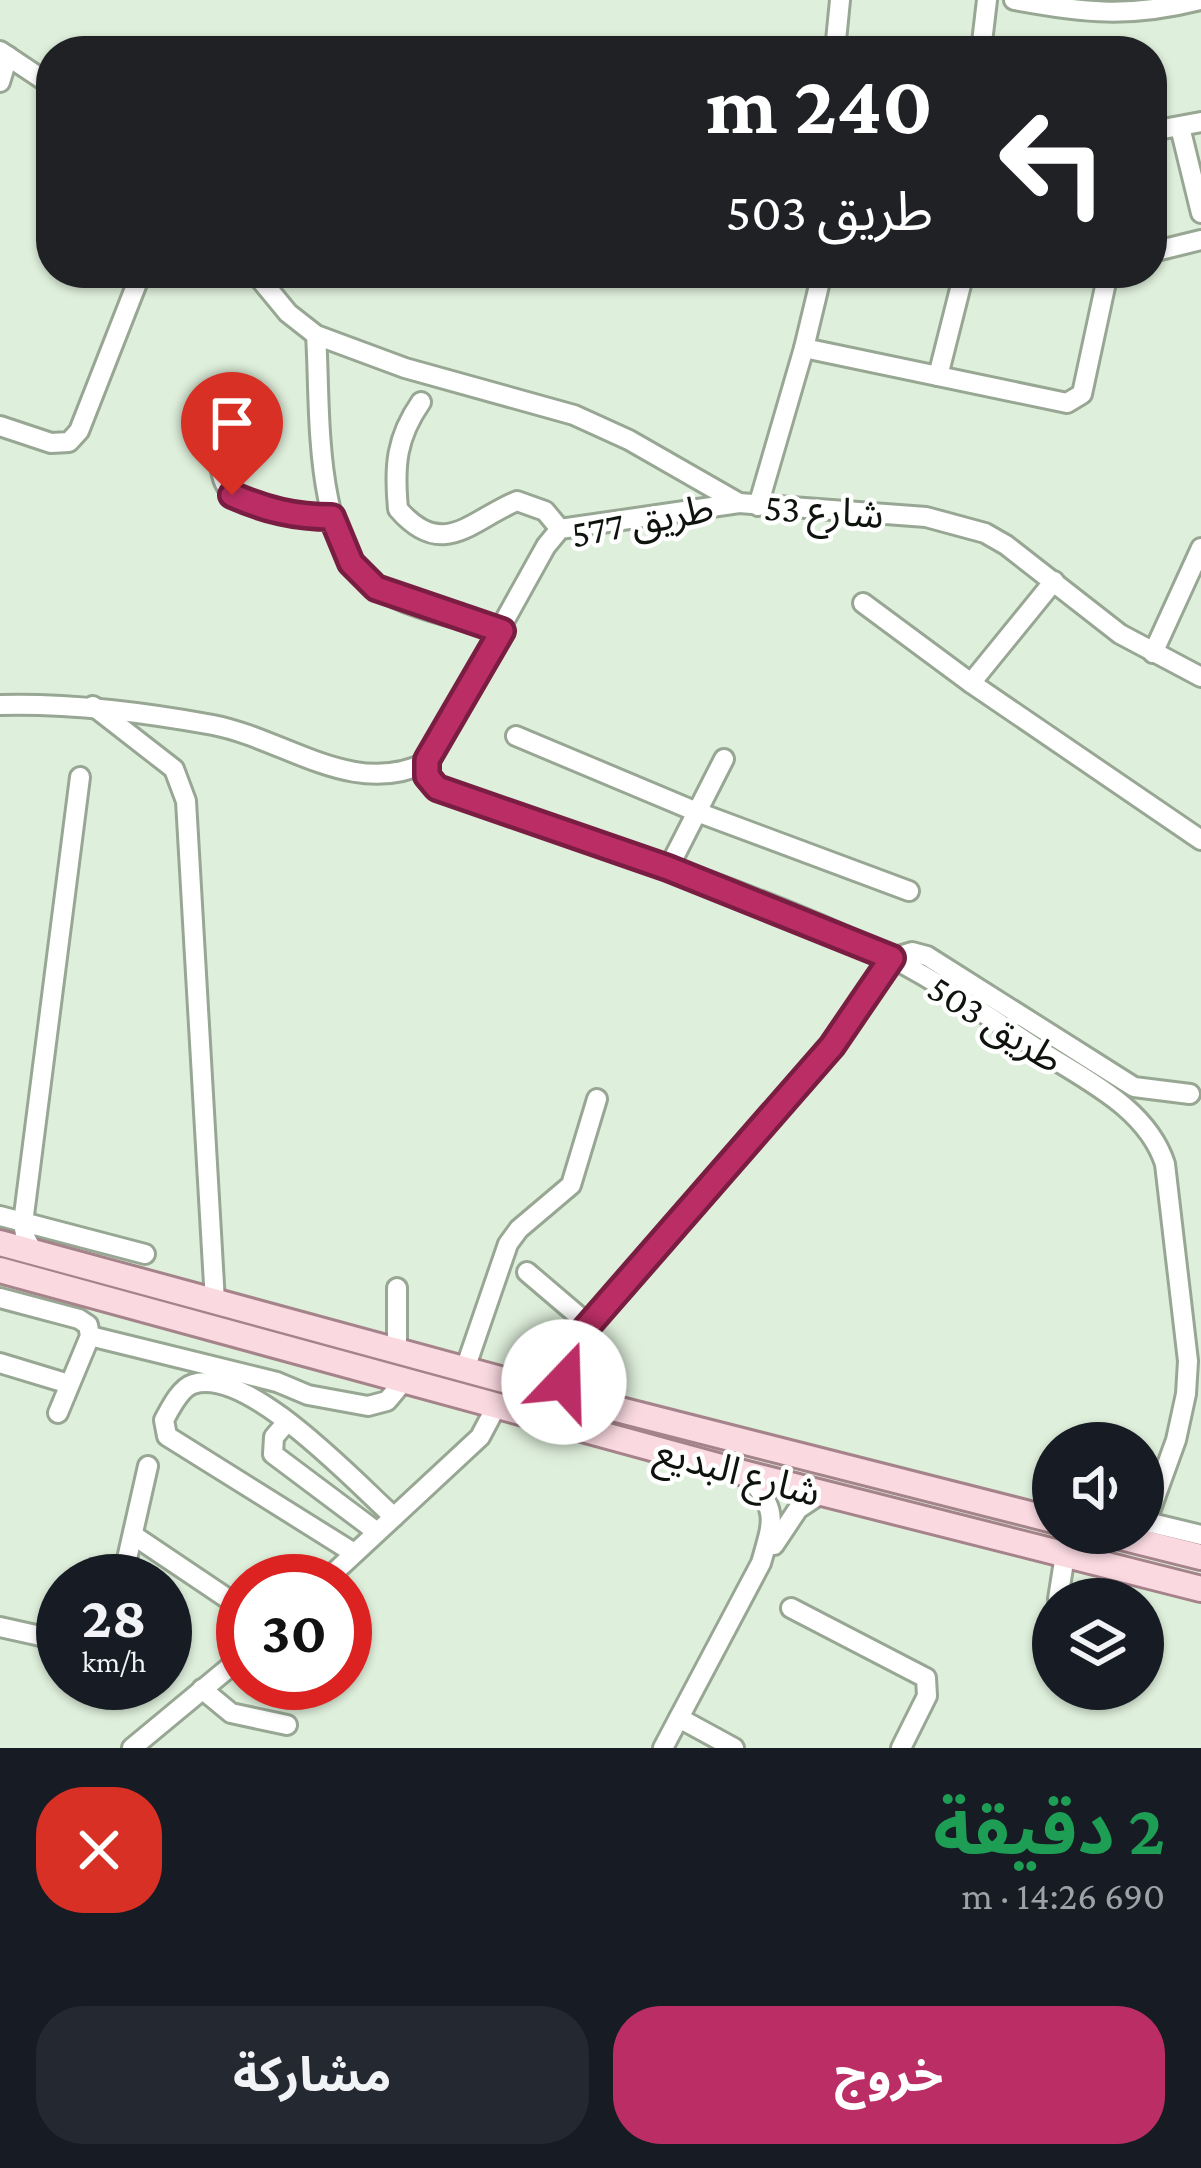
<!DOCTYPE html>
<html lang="ar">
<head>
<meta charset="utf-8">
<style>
  body { margin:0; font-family:"Crimson Pro","Noto Sans Arabic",serif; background:#242831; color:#f1f3f6; direction:rtl; height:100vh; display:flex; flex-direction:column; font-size:45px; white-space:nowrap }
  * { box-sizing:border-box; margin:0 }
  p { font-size:39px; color:#9ea1a6 }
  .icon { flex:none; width:66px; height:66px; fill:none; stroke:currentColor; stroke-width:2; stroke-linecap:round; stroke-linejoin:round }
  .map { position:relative; height:1748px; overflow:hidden; direction:ltr }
  .panel { display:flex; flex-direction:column; background:#171b24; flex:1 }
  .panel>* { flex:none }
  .banner { position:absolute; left:36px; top:36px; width:1131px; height:252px; border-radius:48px; box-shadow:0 3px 9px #0004; direction:rtl; background:#202124; color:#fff; overflow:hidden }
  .controls { position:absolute; left:1032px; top:1422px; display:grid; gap:24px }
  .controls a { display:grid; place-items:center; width:132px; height:132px; border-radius:50%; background:#171b24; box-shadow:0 3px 9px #0004; font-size:60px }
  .speed { position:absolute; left:36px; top:1554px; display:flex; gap:24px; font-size:60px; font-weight:700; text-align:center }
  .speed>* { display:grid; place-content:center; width:156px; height:156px; border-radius:50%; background:#171b24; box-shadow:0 3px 9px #0004; line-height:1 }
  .speed small { font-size:30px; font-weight:400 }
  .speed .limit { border:18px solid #d22; background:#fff; color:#111 }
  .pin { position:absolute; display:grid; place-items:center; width:102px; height:102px; color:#fff; margin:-123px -51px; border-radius:50% 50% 50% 0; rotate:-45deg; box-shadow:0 0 12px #0007 }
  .pin .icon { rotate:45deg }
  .me { position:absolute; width:132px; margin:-66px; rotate:21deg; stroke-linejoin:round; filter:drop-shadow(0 0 9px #0008) }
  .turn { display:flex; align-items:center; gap:42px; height:252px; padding:0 36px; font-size:54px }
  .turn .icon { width:156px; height:156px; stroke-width:2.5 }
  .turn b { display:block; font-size:84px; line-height:102px }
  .round { display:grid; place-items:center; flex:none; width:126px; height:126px; border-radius:48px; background:#242831 }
  .summary { display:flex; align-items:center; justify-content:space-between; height:204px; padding:0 36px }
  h1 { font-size:72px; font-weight:700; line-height:90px; color:#1e9e55 }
  .button { display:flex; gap:24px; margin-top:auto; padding:24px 36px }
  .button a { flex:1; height:138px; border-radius:48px; background:#ba2e65; color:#fff; font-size:48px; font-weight:700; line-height:138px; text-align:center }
  .button a+a { background:#242831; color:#f1f3f6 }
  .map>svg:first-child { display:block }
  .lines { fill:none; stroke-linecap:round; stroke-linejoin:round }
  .minor-casing { stroke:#98a794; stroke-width:24 }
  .major-casing { stroke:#a5838a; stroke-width:30 }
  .minor { stroke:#fff; stroke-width:18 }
  .major { stroke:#fad9e1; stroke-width:24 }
  .route-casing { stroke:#791e42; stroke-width:30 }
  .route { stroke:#ba2e65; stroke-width:21 }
  .labels { text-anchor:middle; stroke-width:9; stroke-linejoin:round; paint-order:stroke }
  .street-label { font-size:39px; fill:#0e140d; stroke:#fff }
</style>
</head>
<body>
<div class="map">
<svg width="1201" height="1748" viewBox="0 0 1201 1748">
  <rect width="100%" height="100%" fill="#deefdb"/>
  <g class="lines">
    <g class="minor-casing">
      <g id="minor">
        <path d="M1014 0C1084 13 1130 18 1200 0"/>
        <path d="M0 51 51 85"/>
        <path d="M835 51 840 0"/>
        <path d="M981 51 987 0"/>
        <path d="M0 82 8 56"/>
        <path d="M1180 127 1201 213"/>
        <path d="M1152 131 1201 122"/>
        <path d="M1152 252 1201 240"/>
        <path d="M255 273 288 313 316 335 405 368 574 415 629 440 739 503 926 517 985 533 1006 545 1120 634 1201 677"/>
        <path d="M316 335C321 407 311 547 379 589 413 611 463 618 502 631"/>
        <path d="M804 348 1067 403 1082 394 1108 273"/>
        <path d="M938 376 964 273"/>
        <path d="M421 402C396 438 394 466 398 509 443 561 471 520 517 501L545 511 560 529"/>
        <path d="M218 417C219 436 217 457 222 475 231 515 299 516 332 517"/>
        <path d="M0 426 51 443 69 442 79 431 141 273"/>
        <path d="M739 503 560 529 546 546 431 753 427 776 444 792C586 840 740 885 875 950 935 978 991 1019 1047 1055 1092 1083 1148 1111 1165 1164L1188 1361 1186 1394 1176 1440 1143 1531"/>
        <path d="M758 506 804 348 822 273"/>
        <path d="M863 603 971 683 1201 840"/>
        <path d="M1153 653 1201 548"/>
        <path d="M971 683 1054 581"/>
        <path d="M0 705C72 703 142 712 213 725 285 739 354 799 427 762"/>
        <path d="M93 706 174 769 186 801 215 1302"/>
        <path d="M516 736 697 812 909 891"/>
        <path d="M668 869 724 759"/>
        <path d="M892 958 912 952 927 956 1134 1087 1190 1094"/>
        <path d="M0 1216 145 1254"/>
        <path d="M34 1253 26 1239 23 1223 80 777"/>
        <path d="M527 1272 588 1324"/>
        <path d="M0 1298 79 1319 88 1325 90 1336 58 1413"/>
        <path d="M90 1336 277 1382 308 1395 368 1406 387 1401 403 1382"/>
        <path d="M397 1351V1288"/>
        <path d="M0 1363 69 1384"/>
        <path d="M465 1369 508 1244 519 1229 571 1185 597 1099"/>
        <path d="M572 1397 562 1373 567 1351 832 1046 892 958"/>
        <path d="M287 1422 274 1437 273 1454 377 1532"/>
        <path d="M1147 1522 1201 1535"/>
        <path d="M133 1535 243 1609"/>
        <path d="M774 1545 798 1509 822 1493"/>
        <path d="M354 1553 167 1436 164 1420C170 1409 180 1388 193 1384 248 1366 356 1483 394 1517"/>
        <path d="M122 1581 148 1466"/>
        <path d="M325 1581 480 1437 496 1407"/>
        <path d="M1058 1599 1065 1555"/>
        <path d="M791 1608 926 1678 927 1696 901 1748"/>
        <path d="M0 1627 63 1641"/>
        <path d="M1050 1653 1053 1631"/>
        <path d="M98 1689 99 1683"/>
        <path d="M202 1689 231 1713 287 1725"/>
        <path d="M679 1718 734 1748"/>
        <path d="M132 1748 243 1656"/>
        <path d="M663 1748 761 1563C774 1518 778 1512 747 1474"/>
      </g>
    </g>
    <g class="major-casing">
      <g id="major">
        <path d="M0 1243 522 1385 1053 1520"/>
        <path d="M0 1270 747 1474 1201 1589"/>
        <path d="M1105 1533 1201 1557"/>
      </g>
    </g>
    <use href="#minor" class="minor"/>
    <use href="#major" class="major"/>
  </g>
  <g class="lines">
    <g class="route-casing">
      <path id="route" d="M232 495C266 510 295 517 332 517L351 563 376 588 502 631 427 760V776L437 788 668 868 892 958 832 1046 572 1344 563 1358 564 1382"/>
    </g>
    <use href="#route" class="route"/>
  </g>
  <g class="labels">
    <g class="street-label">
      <text transform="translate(824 510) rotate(4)" y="14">شارع 53</text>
      <text transform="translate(642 520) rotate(-11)" y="14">طريق 577</text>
      <text transform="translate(996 1023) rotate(32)" y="14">طريق 503</text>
      <text transform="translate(738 1471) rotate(15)" y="14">شارع البديع</text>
    </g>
  </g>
</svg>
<div class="controls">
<a><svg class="icon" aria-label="sound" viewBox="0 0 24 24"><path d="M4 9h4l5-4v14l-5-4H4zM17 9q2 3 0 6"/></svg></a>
<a><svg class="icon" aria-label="layers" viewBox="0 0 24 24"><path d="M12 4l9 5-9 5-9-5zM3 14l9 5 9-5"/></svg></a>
</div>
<div class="speed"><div>28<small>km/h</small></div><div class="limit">30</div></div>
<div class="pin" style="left:232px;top:495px;background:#d93025"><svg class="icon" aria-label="arrive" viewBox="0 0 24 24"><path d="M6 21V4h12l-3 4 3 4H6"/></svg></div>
<svg class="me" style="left:564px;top:1382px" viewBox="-20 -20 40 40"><circle r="19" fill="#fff"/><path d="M0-13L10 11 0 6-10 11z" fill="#ba2e65"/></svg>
<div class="banner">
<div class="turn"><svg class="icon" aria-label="left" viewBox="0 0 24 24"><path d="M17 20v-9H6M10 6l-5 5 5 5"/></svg><div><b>240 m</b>طريق 503</div></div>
</div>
</div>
<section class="panel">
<div class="summary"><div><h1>2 دقيقة</h1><p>690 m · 14:26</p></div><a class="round" style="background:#d93025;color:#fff"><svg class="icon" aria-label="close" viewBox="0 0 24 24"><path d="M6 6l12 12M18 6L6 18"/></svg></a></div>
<div class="button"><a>خروج</a><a>مشاركة</a></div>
</section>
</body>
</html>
